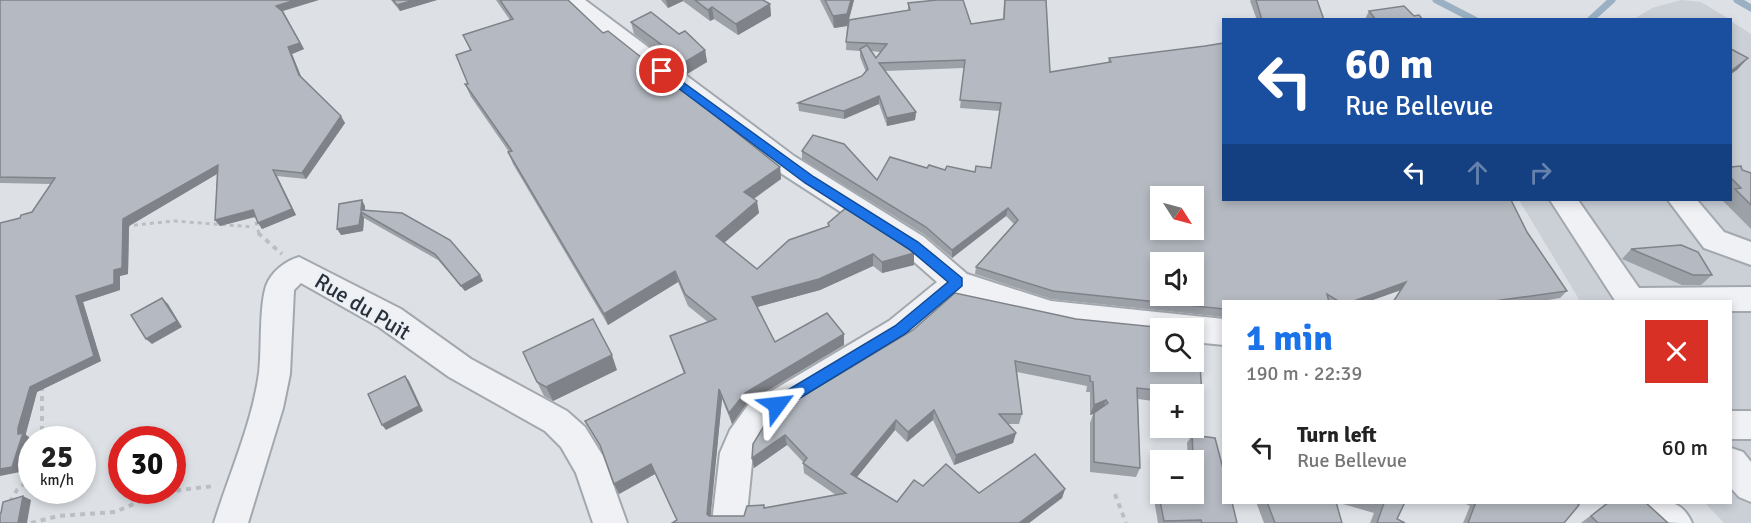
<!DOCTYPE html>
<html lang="en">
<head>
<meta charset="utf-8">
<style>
  body { margin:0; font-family:Signika,sans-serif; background:#f2f2f2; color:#222; height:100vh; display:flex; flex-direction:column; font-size:22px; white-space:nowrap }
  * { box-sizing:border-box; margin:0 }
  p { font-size:20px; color:#767676 }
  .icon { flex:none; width:33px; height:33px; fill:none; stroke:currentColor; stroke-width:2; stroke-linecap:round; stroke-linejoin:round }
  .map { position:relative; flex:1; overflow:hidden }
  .panel { position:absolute; left:1222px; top:300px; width:510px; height:204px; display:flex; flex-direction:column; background:#fff; border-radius:0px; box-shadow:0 3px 9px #0003 }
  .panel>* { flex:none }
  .hud { position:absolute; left:1222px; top:18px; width:510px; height:183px; border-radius:0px; box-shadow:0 3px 9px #0003; background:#1a4fa0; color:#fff; overflow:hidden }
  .needle { width:39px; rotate:126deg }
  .tools { position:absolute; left:1150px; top:186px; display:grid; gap:12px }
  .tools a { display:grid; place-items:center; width:54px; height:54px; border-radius:0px; background:#fff; box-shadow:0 3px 9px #0003; font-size:30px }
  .speed { position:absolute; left:18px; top:426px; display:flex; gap:12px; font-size:30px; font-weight:700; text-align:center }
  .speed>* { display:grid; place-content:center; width:78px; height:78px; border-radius:50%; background:#fff; box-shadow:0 3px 9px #0003; line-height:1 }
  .speed small { font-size:15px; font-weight:400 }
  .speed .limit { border:9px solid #d22; background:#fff; color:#111 }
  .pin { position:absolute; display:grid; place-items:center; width:51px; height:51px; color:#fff; margin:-26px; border:3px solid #fff; border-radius:50%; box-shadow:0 2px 6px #0007 }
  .me { position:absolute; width:66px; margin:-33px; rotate:60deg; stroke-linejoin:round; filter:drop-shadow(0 0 4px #0008) }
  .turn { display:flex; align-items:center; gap:21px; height:126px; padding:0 24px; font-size:27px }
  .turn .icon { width:78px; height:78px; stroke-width:2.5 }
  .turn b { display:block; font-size:42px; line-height:51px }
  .lanes { display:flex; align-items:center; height:57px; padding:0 24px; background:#0003; justify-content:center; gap:30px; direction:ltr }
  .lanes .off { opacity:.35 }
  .round { display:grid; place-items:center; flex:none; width:63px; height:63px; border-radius:0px; background:#f2f2f2 }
  .summary { display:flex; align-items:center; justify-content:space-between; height:102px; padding:0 24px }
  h1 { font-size:36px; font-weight:800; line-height:45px; color:#1a73e8 }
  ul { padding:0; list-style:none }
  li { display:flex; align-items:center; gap:18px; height:90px; padding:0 24px }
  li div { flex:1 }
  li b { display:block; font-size:22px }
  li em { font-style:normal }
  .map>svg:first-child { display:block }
  .built { fill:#cbd0d7 }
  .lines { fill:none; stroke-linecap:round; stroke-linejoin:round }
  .stream { stroke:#9bb1c3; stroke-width:7 }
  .minor-casing { stroke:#a3a8af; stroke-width:4 }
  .path-far1 { stroke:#bbbfc4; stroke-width:3; stroke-dasharray:4 4; stroke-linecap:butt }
  .path { stroke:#bbbfc4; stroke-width:4; stroke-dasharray:5 5; stroke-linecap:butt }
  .minor { fill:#eff1f4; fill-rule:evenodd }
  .wall { fill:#9ca0a7; fill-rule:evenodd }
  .shaded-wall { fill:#7f8288 }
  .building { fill:#b5bac2; stroke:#7f8288; stroke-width:1.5; fill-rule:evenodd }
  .route { fill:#1a73e8; stroke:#114b97; stroke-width:1.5 }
  .labels { text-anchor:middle; stroke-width:4.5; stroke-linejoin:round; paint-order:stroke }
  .street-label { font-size:22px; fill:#28303b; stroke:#ecf0f4 }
</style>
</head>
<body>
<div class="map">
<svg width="1751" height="523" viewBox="0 0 1751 523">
  <rect width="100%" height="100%" fill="#dde1e6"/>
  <g class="built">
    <path d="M1681 0 1701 2 1729 19H1634L1652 8Z"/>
    <path d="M1731 21 1751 34V523H1724L1705 503 1731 502V302L1580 301 1519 200H1731Z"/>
  </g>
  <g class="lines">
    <g class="stream">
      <path d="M1436 0 1475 20"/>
      <path d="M1737 0 1751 8"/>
      <path d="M1590 20 1612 0"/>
    </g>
    <g class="minor-casing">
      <g id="minor">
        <path d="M560 0H585L794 156 924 237 967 274 1051 301 1224 319V345L1194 342V328H1161V337L1051 325 961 295 911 339 770 425 753 453 746 523H712L720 453 730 430 748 405 889 321 937 282 904 253 776 170Z"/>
        <path d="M1550 200H1578L1639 288 1751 287V311H1731V302H1616Z"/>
        <path d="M1668 200H1697L1724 232 1751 242V265L1704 248Z"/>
        <path d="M299 257 401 309 471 359 567 411 585 427 603 456 627 523H593L576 473 561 447 545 431 449 377 379 327 301 283 294 290 290 374 283 408 248 523H214C229 474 252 424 259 373 262 348 259 309 266 286 271 272 285 261 299 257Z"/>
        <rect x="1731" y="411" width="20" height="28"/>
        <path d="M1731 448 1743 452 1751 462V502L1739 497 1731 488Z"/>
        <path d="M1632 502C1659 502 1680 495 1692 523 1666 523 1644 523 1632 502Z"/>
      </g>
    </g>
    <g class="path-far1">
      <path d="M254 214 259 234"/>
      <path d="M126 226 174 221 254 227"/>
    </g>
    <g class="path">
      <path d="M258 233 282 254"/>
      <path d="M42 386V440"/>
      <path d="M1115 494 1126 523"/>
      <path d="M10 502 17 490 32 477"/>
      <path d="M31 523 58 516 115 512 145 499 180 490 214 486"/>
    </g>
    <use href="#minor" class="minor"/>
  </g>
  <g class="wall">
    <path d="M0 0 283 11 304 49 292 54 301 77 345 123 306 179 277 176 296 215 262 229 255 217 220 226 215 220 217 174 129 226 128 274 120 276V290L83 302 101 361 37 392 26 433V435L30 438 20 472V218L32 212 51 184 0 183Z"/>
    <path d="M391 0H437L400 11Z"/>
    <path d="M496 0H568L603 33 780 167 781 179 754 199 759 213 724 243 757 269 828 226V223L914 265 882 273 873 266 820 290 757 307 775 342 844 345 747 403 732 424 722 399 710 516H744L764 508 836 495 804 473 803 462 787 445 754 468 752 458 753 444 1076 319 1164 328 1168 319 1202 396 1196 407 1194 406V394H1161V402L1138 399 1140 468 1136 477 1090 472V423L1093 414 1090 415V392H1086L1087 386 1017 372 1022 414 1019 424H1008L1016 433 1013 443 954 465 933 420 907 442 895 430 857 477 897 502 923 486 979 493 1065 489 1062 498 1029 523H672L677 520 655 474 619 494 602 450 585 421 684 374 670 336 708 322 688 306 678 282 608 325 513 164 508 152H509L471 97 465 84H468L470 50 463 35 510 20Z"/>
    <path d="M661 0H763L770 4 771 16 738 35 714 19 710 21 683 1 668 8Z"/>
    <path d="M820 0H854L849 20 908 10V3L971 24 1003 20 1004 0H1046L1050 72 1108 63 1109 58 1224 200 1527 232 1567 291 1560 298 1536 302H1393L1401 290 1367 302H1224V317L1051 299 975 274 976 267 1014 224 1006 216 952 258 925 235 802 159V151L877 180 927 168 975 172 991 168 1000 111 960 108 964 68 885 71 916 112 915 120 887 126 879 104 844 119 799 111 798 103 862 76 866 72 860 57V51L846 50 847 26 834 28ZM871 51 879 52H881L876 58Z"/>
    <path d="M1251 0H1317L1324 20H1257L1250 1Z"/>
    <path d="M1369 11 1414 16 1423 20 1365 19Z"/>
    <path d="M631 22 679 34 705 50 707 62 687 74 634 34Z"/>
    <path d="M1731 167 1751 173V229L1723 201 1724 200H1731Z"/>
    <path d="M365 206V210L480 275 483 281 465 291 438 260 364 218 363 231 341 235Z"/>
    <path d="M1631 249 1712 275 1701 285H1682L1622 259Z"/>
    <path d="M617 370 553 401 544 396 537 382Z"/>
    <path d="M1192 435 1237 523H1158L1154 499 1158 491 1194 494V460H1188L1187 443Z"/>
    <path d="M1256 502H1336L1342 523H1264Z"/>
    <path d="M1336 502H1405L1397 519 1405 523H1370L1374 513Z"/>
    <path d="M1462 502H1576L1564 523H1463L1470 506Z"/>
    <path d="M1608 502H1645L1668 523H1581Z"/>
  </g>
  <g class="shaded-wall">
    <path d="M295 0H319L283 11 304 49 292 54 303 81 299 75 288 47 276 6Z"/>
    <path d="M414 0H437L400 11 397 5Z"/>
    <path d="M666 0H683V1L668 8Z"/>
    <path d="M851 0H854L847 26 834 28 833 16Z"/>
    <path d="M770 4 771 16 738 35 736 24Z"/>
    <path d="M712 7 714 19 710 21 708 10Z"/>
    <path d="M705 50 707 62 687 74 685 62Z"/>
    <path d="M1748 58 1737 70 1731 74V71Z"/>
    <path d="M879 96V104L844 119V111Z"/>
    <path d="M916 112 915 120 887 126V118Z"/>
    <path d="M341 116 345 123 306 179 302 173Z"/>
    <path d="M218 165 222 171 129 226 128 274 120 276V290L83 302 101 361 37 392 26 433V435L30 438 20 472 0 476V469L18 434V428L30 387 76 296 123 219Z"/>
    <path d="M780 167 781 179 746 204 744 192Z"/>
    <path d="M273 170 277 176 296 215 262 229 258 223Z"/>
    <path d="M362 200 365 206V214L361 210Z"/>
    <path d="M757 201 759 213 718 248 716 236Z"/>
    <path d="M1008 208 1006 216 952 258V250Z"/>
    <path d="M253 210 258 216 220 226 215 220Z"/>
    <path d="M361 212 364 218 363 231 341 235 337 229Z"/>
    <path d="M914 253V265L882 273V262Z"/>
    <path d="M873 254V266L820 290 754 308 752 297Z"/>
    <path d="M675 271 678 282 608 325 604 314Z"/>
    <path d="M480 275 483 281 465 291 461 286Z"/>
    <path d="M1406 282 1401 290 1367 302H1351Z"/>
    <path d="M162 298 168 304 182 327 152 344 146 339Z"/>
    <path d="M844 334V345L747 403 732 424 729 413 745 393Z"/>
    <path d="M612 355 617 370 553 401 546 387Z"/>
    <path d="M405 376 409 381 423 411 386 430 382 425Z"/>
    <path d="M719 389 722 399 710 523 707 514Z"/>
    <path d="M1106 400 1102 411 1090 415 1094 405Z"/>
    <path d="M934 410 933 420 907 442 908 432Z"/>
    <path d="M896 420 895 430 852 483 851 474Z"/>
    <path d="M1016 433 1013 443 954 465 956 455Z"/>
    <path d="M785 435 787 445 754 468 752 458Z"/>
    <path d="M651 464 655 474 619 494 614 484Z"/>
    <path d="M1065 489 1062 498 1029 523H1019Z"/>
    <path d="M23 496 31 500 27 523H18Z"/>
  </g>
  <g class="building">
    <path d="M0 0H295L276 6 282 11 300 43 288 47 299 75 341 116 302 173 273 170 292 209 258 223 253 210 215 220 218 165 123 219 122 268 114 270V284L76 296 94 356 30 387 18 428V434L23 433 12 467 0 469V223L20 218 21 215 32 212 55 178 0 177Z"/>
    <path d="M393 0H414L397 5Z"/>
    <path d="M500 0H568L603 33 608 31 780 167 744 192 757 201 716 236 757 269 789 240 829 226 828 223 847 207 914 253 882 262 873 254 819 279 752 297 775 342 827 313 844 334 745 393 729 413 719 389 707 514 709 516H744L747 506 764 505V508L846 493 803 463 807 458 785 435 752 458 753 444 770 416 913 330 955 293 1076 319 1165 328 1168 319H1197L1202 396 1194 395V394L1137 388 1140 468 1094 462V413L1108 403 1106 400 1094 405 1093 382 1090 381V376L1015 361 1022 414H999L1016 433 956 455 934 410 908 432 896 420 851 474 897 502 914 480 923 486 946 464 979 493 1035 454 1065 489 1019 523H672L677 520 651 464 614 484 600 445 585 421 685 373 670 336 716 319 685 294 675 271 604 314 508 152 512 151 465 84H468L456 55 471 50 463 35 513 19ZM1161 328H1194V362H1161Z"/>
    <path d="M695 0H763L770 4 736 24 712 7 708 10Z"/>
    <path d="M825 0H851L847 14 833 16Z"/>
    <path d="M937 0H963L971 24 1004 19 1005 0H1046L1050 72 1111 62 1109 58 1205 46 1224 43V200H1511L1527 232 1567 291 1494 301 1495 302H1393L1406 282 1351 302H1340L1327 294 1329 302H1224V309L1053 291 976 267 1018 220 1008 208 952 250 926 227 802 151 813 135 844 144 877 180 890 157 927 168 929 165 945 170 947 166 975 172 976 166 991 168 1001 103 960 100 965 60 879 63 916 112 887 118 879 96 844 111 798 103 862 76 868 69 860 49 867 45 876 58 887 44 846 42 849 20 910 10 908 3ZM1161 196H1194V230H1161ZM1161 262H1194V296H1161Z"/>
    <path d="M1256 0H1317L1324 20H1262Z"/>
    <path d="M1404 6 1414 16 1419 15 1423 20H1376L1369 11Z"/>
    <path d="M651 12 679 34 685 31 705 50 685 62 631 22Z"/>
    <path d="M1731 49 1748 58 1731 71Z"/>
    <path d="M1741 166 1742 170 1751 173V205L1735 189 1741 188 1731 178V167Z"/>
    <path d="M362 200 361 210 402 213 450 240 480 275 461 286 435 254 361 212 359 225 337 229 339 204Z"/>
    <path d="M1681 245 1698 252 1712 275H1693L1631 249Z"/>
    <path d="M162 298 177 321 146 339 131 315Z"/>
    <path d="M593 319 612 355 546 387 537 382 523 352Z"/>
    <path d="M405 376 419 406 382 425 368 394Z"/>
    <path d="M1192 435 1215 438 1224 472V502H1232L1237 523H1202L1201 520 1164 521 1158 491H1161V494H1194V490H1195Z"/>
    <path d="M23 496 18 523H0V513H1L3 502Z"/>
    <path d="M1267 502H1336L1342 523H1275Z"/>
    <path d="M1380 502H1405L1397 519 1405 523H1377L1384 503Z"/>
    <path d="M1476 502H1576L1579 505 1564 523H1468Z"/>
    <path d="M1609 502H1645L1668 523H1598L1591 516Z"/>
  </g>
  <path class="route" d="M662 67 814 177 918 242 962 278V286L905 334 782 409H771L769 405 771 400 895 326 948 282 909 249 805 183 658 73 656 71Z"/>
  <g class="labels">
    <g class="street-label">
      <text transform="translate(363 306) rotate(31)" y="8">Rue du Puit</text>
    </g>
  </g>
</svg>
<div class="tools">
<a><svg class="needle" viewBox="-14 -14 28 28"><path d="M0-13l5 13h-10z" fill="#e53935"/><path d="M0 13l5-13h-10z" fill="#767676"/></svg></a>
<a><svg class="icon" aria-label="sound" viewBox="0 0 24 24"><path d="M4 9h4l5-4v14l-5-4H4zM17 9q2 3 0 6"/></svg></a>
<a><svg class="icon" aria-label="search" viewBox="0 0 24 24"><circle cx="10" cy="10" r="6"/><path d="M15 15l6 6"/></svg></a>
<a>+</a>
<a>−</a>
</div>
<div class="speed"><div>25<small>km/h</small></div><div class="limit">30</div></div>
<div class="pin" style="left:662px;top:71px;background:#d93025"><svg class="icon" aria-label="arrive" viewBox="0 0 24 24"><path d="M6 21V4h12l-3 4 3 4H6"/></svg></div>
<svg class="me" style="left:777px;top:405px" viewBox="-20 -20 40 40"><path d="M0-17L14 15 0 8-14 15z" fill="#1a73e8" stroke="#fff" stroke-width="4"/></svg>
<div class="hud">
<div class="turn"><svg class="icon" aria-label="left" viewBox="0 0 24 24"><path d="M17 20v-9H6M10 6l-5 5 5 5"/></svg><div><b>60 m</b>Rue Bellevue</div></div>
<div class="lanes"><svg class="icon" aria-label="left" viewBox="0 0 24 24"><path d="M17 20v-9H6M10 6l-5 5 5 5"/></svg><svg class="icon off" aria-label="ahead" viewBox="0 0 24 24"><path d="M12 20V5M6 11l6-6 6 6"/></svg><svg class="icon off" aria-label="right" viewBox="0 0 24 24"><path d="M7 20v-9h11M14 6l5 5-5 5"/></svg></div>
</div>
<section class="panel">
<div class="summary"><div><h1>1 min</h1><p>190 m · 22:39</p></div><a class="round" style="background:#d93025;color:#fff"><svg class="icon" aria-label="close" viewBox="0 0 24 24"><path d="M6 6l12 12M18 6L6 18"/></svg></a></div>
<ul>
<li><svg class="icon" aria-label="left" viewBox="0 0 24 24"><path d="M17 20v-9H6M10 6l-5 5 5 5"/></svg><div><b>Turn left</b><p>Rue Bellevue</p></div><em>60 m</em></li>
</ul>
</section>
</div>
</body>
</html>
